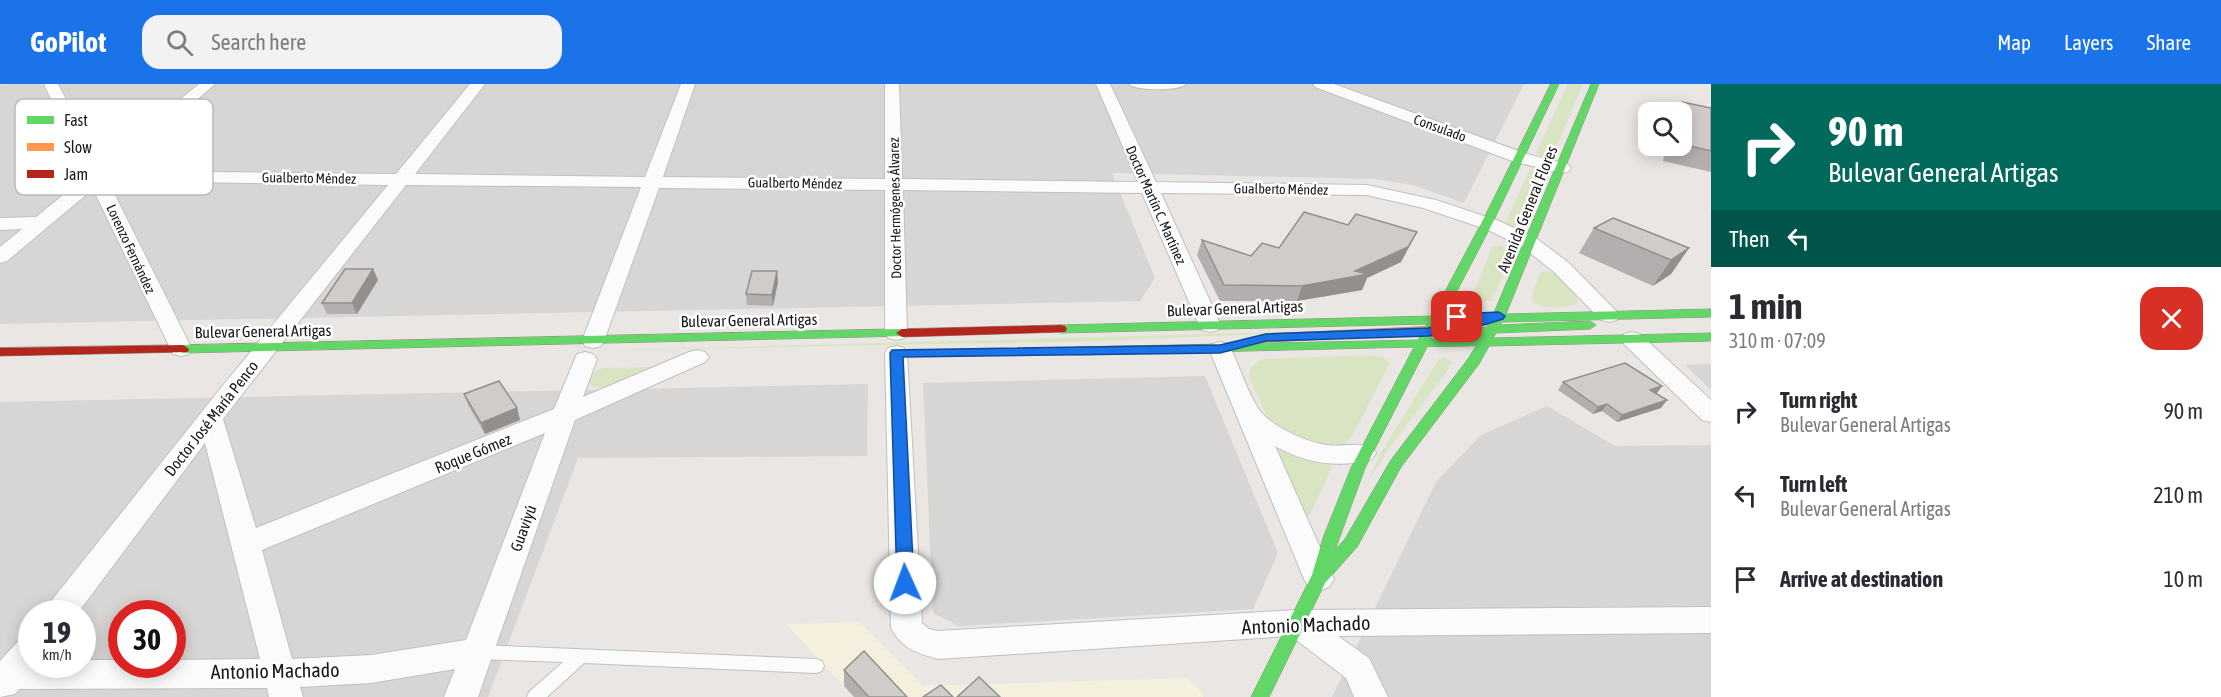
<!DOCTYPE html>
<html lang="en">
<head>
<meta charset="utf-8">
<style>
  body { margin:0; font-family:"Asap Condensed",sans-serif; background:#f2f2f3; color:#2b2b33; height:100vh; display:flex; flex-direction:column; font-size:22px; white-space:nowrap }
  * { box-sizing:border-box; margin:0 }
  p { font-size:20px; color:#7c7c81 }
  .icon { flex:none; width:33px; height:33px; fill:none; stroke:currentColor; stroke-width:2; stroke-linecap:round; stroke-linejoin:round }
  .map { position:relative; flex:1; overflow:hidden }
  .panel { display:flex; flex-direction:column; background:#fff; width:510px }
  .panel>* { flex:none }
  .top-card { background:#00695c; color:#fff; overflow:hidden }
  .fabs { position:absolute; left:1638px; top:18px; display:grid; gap:12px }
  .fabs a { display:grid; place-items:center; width:54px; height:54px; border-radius:12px; background:#fff; box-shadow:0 3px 15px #0003; font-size:30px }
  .speed { position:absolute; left:18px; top:516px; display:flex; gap:12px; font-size:30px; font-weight:700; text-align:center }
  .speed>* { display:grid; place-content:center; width:78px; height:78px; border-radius:50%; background:#fff; box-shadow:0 3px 15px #0003; line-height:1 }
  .speed small { font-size:15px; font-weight:400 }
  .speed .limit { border:9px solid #d22; background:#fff; color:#111 }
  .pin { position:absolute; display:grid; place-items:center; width:51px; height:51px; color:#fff; margin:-26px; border-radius:12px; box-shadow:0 3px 9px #0006 }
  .me { position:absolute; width:66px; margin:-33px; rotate:358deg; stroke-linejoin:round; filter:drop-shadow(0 0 4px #0008) }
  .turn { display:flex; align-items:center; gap:21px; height:126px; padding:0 18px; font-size:27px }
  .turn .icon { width:78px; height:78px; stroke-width:2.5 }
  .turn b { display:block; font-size:42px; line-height:51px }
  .then { display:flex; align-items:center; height:57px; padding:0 18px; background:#0003; gap:12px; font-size:22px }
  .round { display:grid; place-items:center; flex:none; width:63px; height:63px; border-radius:18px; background:#f2f2f3 }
  .headline { display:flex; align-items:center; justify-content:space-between; height:102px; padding:0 18px }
  h1 { font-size:36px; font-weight:700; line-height:45px }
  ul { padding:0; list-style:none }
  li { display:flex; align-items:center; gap:18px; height:84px; padding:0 18px }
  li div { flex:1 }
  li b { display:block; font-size:22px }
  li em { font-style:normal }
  header { display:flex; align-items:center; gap:36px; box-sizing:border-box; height:84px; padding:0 30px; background:#1a73e8; color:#fff }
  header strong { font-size:28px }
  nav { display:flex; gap:33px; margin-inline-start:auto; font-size:21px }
  .search { width:420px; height:54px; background:#f2f2f3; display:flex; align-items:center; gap:15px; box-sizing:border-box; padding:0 21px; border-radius:18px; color:#7c7c81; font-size:22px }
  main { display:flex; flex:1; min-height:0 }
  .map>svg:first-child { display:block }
  .residential { fill:#d8d6d5; fill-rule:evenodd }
  .education { fill:#f4f0dd }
  .grass { fill:#d9e5c2 }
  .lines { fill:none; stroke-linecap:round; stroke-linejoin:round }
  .lane-casing { stroke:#c1c0bf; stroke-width:2 }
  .street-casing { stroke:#c1c0bf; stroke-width:2 }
  .fast-casing { stroke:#92907d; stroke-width:1 }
  .slow-casing { stroke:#92907d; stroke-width:1 }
  .jam-casing { stroke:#92907d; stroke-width:1 }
  .lane { fill:#fcfbfb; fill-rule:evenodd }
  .street { fill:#fcfbfb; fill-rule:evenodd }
  .fast { fill:#63d668; fill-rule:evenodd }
  .slow { fill:#ff974d; fill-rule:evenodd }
  .jam { fill:#b3261e; fill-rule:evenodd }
  .wall { fill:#b3afae }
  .shaded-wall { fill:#928f8d }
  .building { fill:#d0ccca; stroke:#928f8d; stroke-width:1.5 }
  .route { fill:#1a73e8; stroke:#114b97; stroke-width:1.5 }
  .labels { text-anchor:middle; stroke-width:5; stroke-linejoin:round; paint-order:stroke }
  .far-street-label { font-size:14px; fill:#1a1a1a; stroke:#fff }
  .street-label { font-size:16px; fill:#1a1a1a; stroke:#fff }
  .near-street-label { font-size:20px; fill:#1a1a1a; stroke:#fff }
  .key { fill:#fff; stroke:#bababa; stroke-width:1.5 }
  .key-label { font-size:16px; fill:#1a1a1a }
</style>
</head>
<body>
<header>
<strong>GoPilot</strong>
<div class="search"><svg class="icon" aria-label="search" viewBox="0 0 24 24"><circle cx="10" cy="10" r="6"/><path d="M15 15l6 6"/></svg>Search here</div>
<nav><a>Map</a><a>Layers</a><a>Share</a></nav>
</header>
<main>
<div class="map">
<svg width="1711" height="613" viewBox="0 0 1711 613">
  <rect width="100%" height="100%" fill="#e9e6e3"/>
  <g class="residential">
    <path d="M3 0H1524L1464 119 1413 101 1375 95 1112 89 1155 194 1140 217 0 240V1Z"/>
    <path d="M1711 280V306L1685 281Z"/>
    <path d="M1205 292 1278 469 1253 525 959 542 933 529 923 299Z"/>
    <path d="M868 300 867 372 578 374 488 613H0V318ZM32 530H82V580H32ZM122 530H172V580H122Z"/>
    <path d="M1547 322 1615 362 1711 361V613H1332L1436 398 1481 351Z"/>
  </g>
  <path class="education" d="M859 538 923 602 1188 594 1204 611 1203 613H854L786 540Z"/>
  <g class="grass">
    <path d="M1568 0H1583L1552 73H1542L1536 69Z"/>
    <path d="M1537 84 1545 90 1522 145 1518 147 1505 140 1530 85Z"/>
    <path d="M1499 161 1512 168 1492 217H1480L1473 211 1492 163Z"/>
    <path d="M1548 187C1559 190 1577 205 1578 218L1576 220C1563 224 1542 226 1531 216L1540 188Z"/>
    <path d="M1351 246 1100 257 588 267Z"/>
    <path d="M1371 271 1384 274 1389 278V281L1352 352 1343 361 1316 364 1270 338 1250 296C1248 284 1253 280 1263 275Z"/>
    <path d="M1443 273 1452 278 1446 289 1385 370 1365 403 1382 367 1439 275Z"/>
    <path d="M651 283 608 304 593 303 588 297 591 289 603 284Z"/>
    <path d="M1272 362 1300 374 1327 378 1332 383 1310 431 1306 432Z"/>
  </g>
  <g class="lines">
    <g class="lane-casing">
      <path id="lane" d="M479 561 816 575 822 577 824 582 822 587 816 589 584 579 547 613H527L529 608 563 578 479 575 473 573 471 568 473 563Z"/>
    </g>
    <g class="street-casing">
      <g id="street">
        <path d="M44 0H58L100 81 199 0H215L114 87 396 90 470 0H485L415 90 645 93 681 0H695L663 93 885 95V0H899L902 95 1138 98 1096 0H1110L1156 98 1367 101 1436 116 1499 137 1537 155 1569 179 1620 231 1617 236 1609 238 1601 236 1554 188 1523 163 1486 145 1423 124 1367 111 1161 109 1221 241 1218 246 1210 248 1202 246 1199 241 1142 109 903 106 907 249 904 254 896 256 888 254 885 249V106L659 104 604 257 601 262 593 264 585 262 582 257 641 103 406 101 223 335 256 444 554 325 577 270 585 268 593 270 597 275 583 313 689 268 697 266 705 268 709 273 705 278 575 336 478 613H444L455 585 371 599 300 603 303 613H269L267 604 19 605 15 610 0 613V577L21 554 32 551V580H82V576H122V580H172V576L260 575 205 359 77 530H44L48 521 224 300 388 101 108 97 192 265 189 270 181 272 173 270 93 105 7 177 0 179V163L22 145 0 146V134L36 133 87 92ZM545 349 466 556 371 571 292 575 262 466Z"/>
        <path d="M1129 0H1186C1179 7 1136 7 1129 0Z"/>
        <path d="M1313 0H1334L1527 70 1568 80 1571 84 1568 88 1562 89 1515 78 1315 3Z"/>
        <path d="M1632 248 1640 250 1711 316V338L1702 336 1624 260 1621 255 1624 250Z"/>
        <path d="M1220 258 1228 260 1231 265C1240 284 1247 307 1258 324 1269 342 1306 358 1326 361 1342 363 1357 358 1372 363L1376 369 1372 375C1340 385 1304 379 1275 362L1334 495 1329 503 1319 507 1309 503 1304 495 1209 265 1212 260Z"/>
        <path d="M896 262 904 264 907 269 922 539 929 545 938 547 1296 526 1711 523V549L1338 552 1369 574 1388 613H1354L1346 594 1291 552 938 575C917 569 902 565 891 544L885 269 888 264Z"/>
      </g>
    </g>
    <g class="fast-casing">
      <g id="fast">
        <path d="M1551 0H1559L1493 138 1444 232 1493 231 1591 0H1599L1506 230 1711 225V233L1502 238 1500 241 1590 237 1596 241 1590 245 1496 249 1493 254 1711 249V257L1489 262 1479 280 1401 383 1357 463 1325 499 1269 613H1251L1312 491 1323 454 1351 384 1414 263 1077 271 1071 267 1077 263 1418 256 1427 240 1061 249 1055 245 1061 241 1432 232 1482 138ZM1489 238 1487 243 1470 245 1468 248 1474 252 1482 251 1480 254 1431 255 1440 239ZM1476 262 1468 275 1391 376 1345 455 1335 466 1365 384 1427 263Z"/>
        <path d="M902 245 908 249 906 252 183 269 177 265 183 261Z"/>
      </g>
    </g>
    <g class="slow-casing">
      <path id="slow" d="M1445 242 1451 246 1449 249 1266 258 1248 262 1242 258 1244 255 1266 250Z"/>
    </g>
    <g class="jam-casing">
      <g id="jam">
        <path d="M1061 241 1065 242 1067 245 1065 248 902 253 896 249 902 245Z"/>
        <path d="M183 261 189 265 188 268 0 272V264Z"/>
      </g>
    </g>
    <use href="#lane" class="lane"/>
    <use href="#street" class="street"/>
    <use href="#fast" class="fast"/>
    <use href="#slow" class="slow"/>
    <use href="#jam" class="jam"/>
  </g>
  <g class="wall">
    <path d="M1682 18 1711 24V88L1663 77 1666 62H1682V28H1675Z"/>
    <path d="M1348 141 1417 148 1401 178 1367 194 1362 206 1297 217H1220L1197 171 1202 156 1251 172Z"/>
    <path d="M1594 144 1689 164 1671 190 1653 202 1579 169Z"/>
    <path d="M373 185 378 196 357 230H327L322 219Z"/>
    <path d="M777 187 778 198 773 222 747 221 746 210Z"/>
    <path d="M1563 298 1662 302 1656 310 1661 324 1617 338 1602 327 1593 330 1558 306Z"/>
    <path d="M464 310 517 324 520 336 485 350 468 321Z"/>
    <path d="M844 586 907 613H854L844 602Z"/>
  </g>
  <g class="shaded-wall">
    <path d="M1417 148 1401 178 1367 194 1362 206 1297 217 1302 202 1355 187Z"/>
    <path d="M1689 164 1671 190 1653 202 1671 176Z"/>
    <path d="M373 185 378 196 357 230 352 219Z"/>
    <path d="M777 187 778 198 773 222 772 211Z"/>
    <path d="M1662 302 1657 309 1645 313 1650 306Z"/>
    <path d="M1667 316 1661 324 1617 338 1622 331Z"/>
    <path d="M1607 320 1602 327 1593 330 1598 323Z"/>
    <path d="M517 324 520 336 485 350 481 339Z"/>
  </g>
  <g class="building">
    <path d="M1682 18 1711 24V67L1682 60V28H1680Z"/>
    <path d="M1304 128 1348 141 1356 130 1417 148 1408 163 1355 187 1368 190 1302 202 1224 201 1202 156 1251 172 1262 159 1279 164Z"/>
    <path d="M1613 134 1689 164 1671 176 1594 144Z"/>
    <path d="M345 185H373L352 219H322Z"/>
    <path d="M752 187H777L772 211 746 210Z"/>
    <path d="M1625 279 1662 302 1650 306 1667 316 1622 331 1607 320 1598 323 1563 298Z"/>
    <path d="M499 297 517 324 481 339 464 310Z"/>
    <path d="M864 567 907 613H869L844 586Z"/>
    <path d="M979 593 1000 613H957Z"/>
    <path d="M941 601 953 613H923Z"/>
  </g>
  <path class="route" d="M1499 228 1505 232 1503 235 1467 246 1428 252 1266 257 1220 269 903 273 914 499 911 504 905 506 899 504 897 499 890 269 892 266 1220 261 1266 250 1428 244 1472 237 1453 236 1451 233 1453 231 1457 230Z"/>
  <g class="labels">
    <g class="far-street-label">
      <text transform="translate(1440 44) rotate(20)" y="5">Consulado</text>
      <text transform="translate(309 94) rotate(1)" y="5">Gualberto Méndez</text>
      <text transform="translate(795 99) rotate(1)" y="5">Gualberto Méndez</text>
      <text transform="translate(1281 105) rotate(1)" y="5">Gualberto Méndez</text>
      <text transform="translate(1156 121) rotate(66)" y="5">Doctor Martín C. Martínez</text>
      <text transform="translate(895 124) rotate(-91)" y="5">Doctor Hermógenes Álvarez</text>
      <text transform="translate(131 165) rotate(65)" y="5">Lorenzo Fernández</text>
    </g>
    <g class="street-label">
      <text transform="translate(1527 125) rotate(-68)" y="6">Avenida General Flores</text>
      <text transform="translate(1235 224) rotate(-2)" y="6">Bulevar General Artigas</text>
      <text transform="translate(749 236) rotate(-1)" y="6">Bulevar General Artigas</text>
      <text transform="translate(263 247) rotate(-1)" y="6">Bulevar General Artigas</text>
      <text transform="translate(211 334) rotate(-52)" y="6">Doctor José María Penco</text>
      <text transform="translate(473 369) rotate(-22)" y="6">Roque Gómez</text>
      <text transform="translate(523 444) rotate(-70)" y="6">Guaviyú</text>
    </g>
    <g class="near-street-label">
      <text transform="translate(1306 541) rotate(-2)" y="7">Antonio Machado</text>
      <text transform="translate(275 587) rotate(-1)" y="7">Antonio Machado</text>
    </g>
  </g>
  <rect x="15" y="15" width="198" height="96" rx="9" class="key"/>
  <rect x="27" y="32" width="27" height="8" fill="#63d668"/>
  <rect x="27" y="59" width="27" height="8" fill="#ff974d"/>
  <rect x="27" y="86" width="27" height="8" fill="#b3261e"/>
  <g class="key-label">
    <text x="64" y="42">Fast</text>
    <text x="64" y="69">Slow</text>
    <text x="64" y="96">Jam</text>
  </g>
</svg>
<div class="fabs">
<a><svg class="icon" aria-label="search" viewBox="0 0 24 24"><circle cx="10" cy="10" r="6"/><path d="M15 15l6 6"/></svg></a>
</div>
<div class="speed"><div>19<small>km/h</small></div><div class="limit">30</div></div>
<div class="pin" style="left:1457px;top:233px;background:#d93025"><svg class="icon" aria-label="arrive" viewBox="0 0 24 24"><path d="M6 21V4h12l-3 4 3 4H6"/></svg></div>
<svg class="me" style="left:905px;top:499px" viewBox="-20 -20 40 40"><circle r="19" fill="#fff"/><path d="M0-13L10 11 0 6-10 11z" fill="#1a73e8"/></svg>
</div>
<section class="panel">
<div class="top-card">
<div class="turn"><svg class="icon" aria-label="right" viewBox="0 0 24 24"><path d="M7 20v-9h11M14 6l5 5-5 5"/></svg><div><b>90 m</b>Bulevar General Artigas</div></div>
<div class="then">Then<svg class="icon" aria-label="left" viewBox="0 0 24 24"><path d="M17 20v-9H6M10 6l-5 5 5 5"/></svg></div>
</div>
<div class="headline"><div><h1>1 min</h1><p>310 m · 07:09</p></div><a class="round" style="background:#d93025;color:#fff"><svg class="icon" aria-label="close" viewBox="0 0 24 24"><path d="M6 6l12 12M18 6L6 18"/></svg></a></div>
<ul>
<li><svg class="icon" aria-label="right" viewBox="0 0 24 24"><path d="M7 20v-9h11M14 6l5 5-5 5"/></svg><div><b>Turn right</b><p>Bulevar General Artigas</p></div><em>90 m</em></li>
<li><svg class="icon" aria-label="left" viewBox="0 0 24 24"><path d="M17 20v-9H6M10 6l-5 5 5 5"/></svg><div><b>Turn left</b><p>Bulevar General Artigas</p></div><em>210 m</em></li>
<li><svg class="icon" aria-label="arrive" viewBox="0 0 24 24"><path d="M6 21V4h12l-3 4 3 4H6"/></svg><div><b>Arrive at destination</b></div><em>10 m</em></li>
</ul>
</section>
</main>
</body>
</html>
